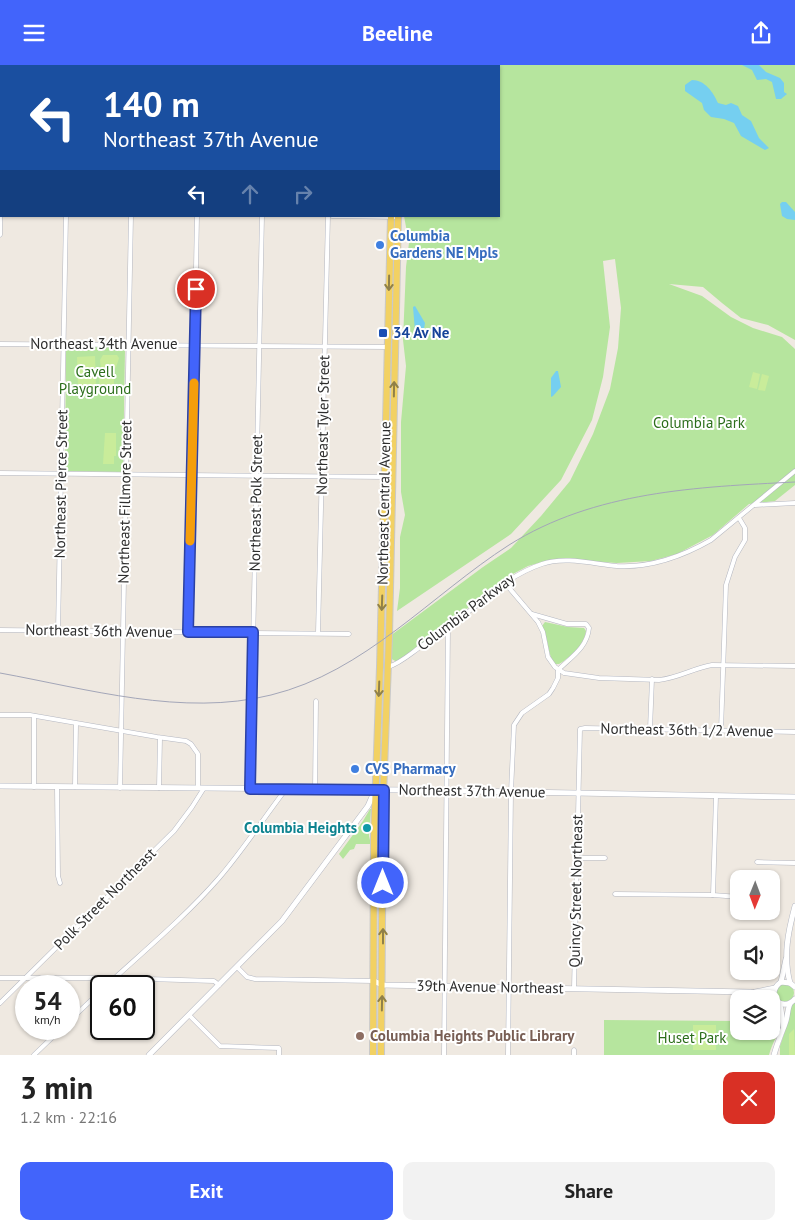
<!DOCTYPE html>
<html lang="en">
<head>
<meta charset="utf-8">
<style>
  body { margin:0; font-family:"PT Sans",sans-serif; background:#f2f2f2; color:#222; height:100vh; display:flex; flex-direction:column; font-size:19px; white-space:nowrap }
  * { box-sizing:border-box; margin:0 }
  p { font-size:16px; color:#767676 }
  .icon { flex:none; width:28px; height:28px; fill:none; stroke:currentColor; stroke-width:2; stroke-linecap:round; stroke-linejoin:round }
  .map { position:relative; height:990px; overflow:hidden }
  .sheet { display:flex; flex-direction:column; background:#fff; flex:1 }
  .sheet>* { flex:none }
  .guide { position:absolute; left:0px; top:0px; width:500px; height:152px; box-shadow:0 1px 4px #0004; background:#1a4fa0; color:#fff; overflow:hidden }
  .needle { width:32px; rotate:181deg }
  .fabs { position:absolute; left:730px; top:805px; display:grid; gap:10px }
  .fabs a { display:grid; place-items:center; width:50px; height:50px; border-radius:10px; background:#fff; box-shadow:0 1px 4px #0004; font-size:25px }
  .speed { position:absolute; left:15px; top:910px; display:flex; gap:10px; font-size:25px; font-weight:700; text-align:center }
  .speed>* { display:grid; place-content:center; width:65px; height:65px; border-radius:50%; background:#fff; box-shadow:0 1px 4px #0004; line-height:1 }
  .speed small { font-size:12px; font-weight:400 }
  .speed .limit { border:2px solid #111; border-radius:8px; background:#fff; color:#111 }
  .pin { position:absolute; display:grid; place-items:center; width:42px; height:42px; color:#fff; margin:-21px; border:2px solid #fff; border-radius:50%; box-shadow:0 1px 5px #0007 }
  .me { position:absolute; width:55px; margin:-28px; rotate:0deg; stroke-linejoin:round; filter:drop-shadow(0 0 4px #0008) }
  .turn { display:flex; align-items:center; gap:18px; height:105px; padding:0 20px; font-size:22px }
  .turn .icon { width:65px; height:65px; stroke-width:2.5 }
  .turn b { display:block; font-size:35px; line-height:42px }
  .lanes { display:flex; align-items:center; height:48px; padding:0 20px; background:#0003; justify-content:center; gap:25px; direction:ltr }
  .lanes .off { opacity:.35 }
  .round { display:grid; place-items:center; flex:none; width:52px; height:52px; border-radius:10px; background:#f2f2f2 }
  .summary { display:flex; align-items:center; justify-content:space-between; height:85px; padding:0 20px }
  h1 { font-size:30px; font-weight:600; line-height:38px }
  .cta { display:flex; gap:10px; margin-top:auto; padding:10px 20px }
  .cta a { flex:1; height:58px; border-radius:10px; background:#4264fb; color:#fff; font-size:20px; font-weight:600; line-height:58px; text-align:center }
  .cta a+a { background:#f2f2f2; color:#222 }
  header { display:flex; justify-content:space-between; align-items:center; height:65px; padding:0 20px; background:#4264fb; color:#fff; font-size:22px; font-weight:600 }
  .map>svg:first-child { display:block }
  .green { fill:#b6e59e }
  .pitch { fill:#c9ec9a }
  .water { fill:#75cff0 }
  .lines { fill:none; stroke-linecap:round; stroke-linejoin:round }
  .minor-casing { stroke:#b4b7c1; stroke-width:5 }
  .tertiary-casing { stroke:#b4b7c1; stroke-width:6 }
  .primary-casing { stroke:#c9c9c9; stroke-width:8 }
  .minor { stroke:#fff; stroke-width:4 }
  .tertiary { stroke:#fff; stroke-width:5 }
  .primary { stroke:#f2d163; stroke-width:6 }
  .rail { stroke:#a3a6b8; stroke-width:1 }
  .oneway { stroke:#908048 }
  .route-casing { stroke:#2b41a3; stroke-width:12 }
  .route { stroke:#4264fb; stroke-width:9 }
  .slow { stroke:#f59e0b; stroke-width:9 }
  .shop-dot { fill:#3f7fe0; stroke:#fff; stroke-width:2 }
  .transit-dot { fill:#1a4fb4; stroke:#fff; stroke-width:2 }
  .culture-dot { fill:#0f9aa8; stroke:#fff; stroke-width:2 }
  .education-dot { fill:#8d6e63; stroke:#fff; stroke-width:2 }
  .labels { text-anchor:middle; stroke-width:4; stroke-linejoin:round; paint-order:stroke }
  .shop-label { font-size:15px; font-weight:bold; fill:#366cbe; stroke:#fff; text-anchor:start }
  .transit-label { font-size:15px; font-weight:bold; fill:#164399; stroke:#fff; text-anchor:start }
  .street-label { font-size:15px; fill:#2e2e2e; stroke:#fff }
  .park-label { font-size:15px; fill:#2c6e1b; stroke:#fff }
  .culture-label { font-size:15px; font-weight:bold; fill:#0d838f; stroke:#fff; text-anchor:end }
  .education-label { font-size:15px; font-weight:bold; fill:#785e54; stroke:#fff; text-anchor:start }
</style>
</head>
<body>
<header><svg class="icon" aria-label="menu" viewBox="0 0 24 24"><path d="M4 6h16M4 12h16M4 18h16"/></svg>Beeline<svg class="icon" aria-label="share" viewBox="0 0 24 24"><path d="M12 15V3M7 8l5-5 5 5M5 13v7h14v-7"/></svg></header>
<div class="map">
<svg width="795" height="990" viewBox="0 0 795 990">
  <rect width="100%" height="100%" fill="#efe9e1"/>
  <g class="green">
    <path d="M137 0H389L137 1Z"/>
    <path d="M408 0H795V275L768 260 741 253 722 238 703 222 669 219 702 231 731 252 753 263 782 272 795 284V420L775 436 749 439 713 470 677 489 651 496 617 498 553 494 528 501 511 510 397 597 390 593V571L483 502 511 483 541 451 570 416 593 369 610 324 618 283 621 243 615 194 603 196 610 262 603 312 592 355 561 415 511 469 397 546 400 523V472L405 450 401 427V357L406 301 403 275 406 202 409 178 404 151H499V1Z"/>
    <path d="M69 282H122L125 284 123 406 122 407 65 406 66 285Z"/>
    <path d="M545 557 568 562 584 563 586 566C584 580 571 592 559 599H555C547 590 549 574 542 561Z"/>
    <path d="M370 744H371L369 771 371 779H356L354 784 350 785 343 794 339 789 363 756Z"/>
    <circle cx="785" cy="928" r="9"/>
    <path d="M795 937V990H780V981L787 960 788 946 792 939Z"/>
    <path d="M604 955 739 956V966H771V956H781C779 969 772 978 769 990H604Z"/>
  </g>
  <g class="pitch">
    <path d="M103 290H117L119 293C116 304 113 311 101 304L100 295Z"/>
    <path d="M95 291 96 322 78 323 77 292Z"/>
    <path d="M753 307 760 309 757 324 749 322Z"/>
    <path d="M762 309 769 311 765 326 758 325Z"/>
    <path d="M99 310H114V331H100Z"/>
    <path d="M105 368H116V391H114V399H103Z"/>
    <rect x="693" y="960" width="23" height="25"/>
    <path d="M794 964 795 990H789V969Z"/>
  </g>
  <g class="water">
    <path d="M742 0H759L766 7 780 13 784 18V27L787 29 781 34H776L772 17 766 14 757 15 752 5Z"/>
    <path d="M692 15C705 15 713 27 718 38L726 40 731 38 738 41 742 50 751 56 759 73 769 83 765 85 741 71 734 58 724 54 711 52 704 45 702 38 685 26V20Z"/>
    <path d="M782 137H786L795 147V155L787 154 782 151 780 139Z"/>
    <path d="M415 241 425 258 424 264 419 268 415 266 413 242Z"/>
    <path d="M556 306H558L561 322 553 331 551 332V313Z"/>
  </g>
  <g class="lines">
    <g class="minor-casing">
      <g id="minor">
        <path d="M3 1V0"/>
        <path d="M69 1V0"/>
        <path d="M134 1V0"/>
        <path d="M331 1V0"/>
        <path d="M0 17H1"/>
        <path d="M332 151 398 152"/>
        <path d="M0 170 1 96"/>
        <path d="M0 279 388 282"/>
        <path d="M0 408 385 412"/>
        <path d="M755 440 795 438"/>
        <path d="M505 518 538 557 543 567 548 592 555 602 564 608 599 613 659 615C678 613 694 603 712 600L795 601"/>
        <path d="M0 565 349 569"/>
        <path d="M58 566 66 151"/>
        <path d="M189 567 197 151"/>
        <path d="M318 568 328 151"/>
        <path d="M388 602C401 598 411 588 423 580 439 568 456 556 472 544 493 526 515 508 542 499 565 491 594 499 617 501 651 503 683 491 711 475L795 406"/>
        <path d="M0 650H30L157 672 186 676 191 679 198 689V723"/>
        <path d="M650 664 652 614"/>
        <path d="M721 665 726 520 735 492 745 475V463L739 453"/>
        <path d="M34 722V651"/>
        <path d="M57 722 58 811 60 818"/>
        <path d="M75 722 76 659"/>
        <path d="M120 723 131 151"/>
        <path d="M159 723 160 673"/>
        <path d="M250 724 262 151"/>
        <path d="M315 725 316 636"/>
        <path d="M577 793H605"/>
        <path d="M757 797 795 798"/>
        <path d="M615 829 713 830 739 832"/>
        <path d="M713 830 716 731"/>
        <path d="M237 902 247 912 255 914 374 916"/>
        <path d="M0 913H115L214 916 219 920"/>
        <path d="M106 921C144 886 185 852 219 813 243 785 263 754 286 724"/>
        <path d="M574 923 580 664 585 663 795 667"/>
        <path d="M0 938 174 766 192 742 204 723"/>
        <path d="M189 950 220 981 279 983V990"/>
        <path d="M69 956 101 926"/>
        <path d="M574 985V990"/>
        <path d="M34 990 61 964"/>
        <path d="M444 990 448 562"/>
        <path d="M508 990 511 727 514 660 522 648 549 629 553 623 558 613V605C571 592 587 583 589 563L586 559H567L532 549"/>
      </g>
    </g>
    <g class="tertiary-casing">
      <g id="tertiary">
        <path d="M263 0 264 1"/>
        <path d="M428 1 430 0"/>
        <path d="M441 1 442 0"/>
        <path d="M0 721 406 725 795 732"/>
        <path d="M374 916 382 920 750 927 774 932"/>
        <path d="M781 917 786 894"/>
        <path d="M790 918C783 891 788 867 795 841"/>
        <path d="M795 922 790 918 781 917C764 929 782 949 795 934"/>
        <path d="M755 927 775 923"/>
        <path d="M779 938 781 944 783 961"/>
        <path d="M149 990 282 856 368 741 375 725"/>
        <path d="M774 990C777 979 781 969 785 959 788 952 787 945 790 939"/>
      </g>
    </g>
    <g class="primary-casing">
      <g id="primary">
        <path d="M393 1V0"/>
        <path d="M401 1V0"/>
        <path d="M373 990 374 772 380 602 391 151"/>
        <path d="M381 990 383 732 389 571 398 151"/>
      </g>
    </g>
    <use href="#minor" class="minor"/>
    <use href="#tertiary" class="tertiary"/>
    <use href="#primary" class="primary"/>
    <path class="rail" d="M0 608C88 624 183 652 271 630 365 607 431 530 509 480 595 426 697 422 795 417"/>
  </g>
  <defs><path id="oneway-shaft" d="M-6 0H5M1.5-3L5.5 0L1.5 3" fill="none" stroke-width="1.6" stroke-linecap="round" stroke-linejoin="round" transform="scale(1.25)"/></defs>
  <g class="oneway">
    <use href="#oneway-shaft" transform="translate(389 218) rotate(91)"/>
    <use href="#oneway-shaft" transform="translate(394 324) rotate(-89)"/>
    <use href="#oneway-shaft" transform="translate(382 538) rotate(92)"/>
    <use href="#oneway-shaft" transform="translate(379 624) rotate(92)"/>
    <use href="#oneway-shaft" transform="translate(383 871) rotate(-90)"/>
    <use href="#oneway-shaft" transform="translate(382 938) rotate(-89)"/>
  </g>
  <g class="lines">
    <g class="route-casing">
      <path id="route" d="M196 224 188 567H253L250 724 384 725 383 818"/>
    </g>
    <use href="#route" class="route"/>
    <path class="slow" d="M190 476 194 318"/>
  </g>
  <g class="shop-dot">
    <circle cx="380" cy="180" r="5"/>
    <circle cx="355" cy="704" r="5"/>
  </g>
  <rect class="transit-dot" x="378" y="263" width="10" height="10" rx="2.5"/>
  <circle class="culture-dot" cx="367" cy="763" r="5"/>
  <circle class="education-dot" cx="360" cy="971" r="5"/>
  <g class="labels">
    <g class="shop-label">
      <text x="390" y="176">Columbia<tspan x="390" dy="17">Gardens NE Mpls</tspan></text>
      <text x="365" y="709">CVS Pharmacy</text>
    </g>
    <g class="transit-label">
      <text x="393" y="273">34 Av Ne</text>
    </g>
    <g class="street-label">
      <text x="104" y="284">Northeast 34th Avenue</text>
      <text transform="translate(323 360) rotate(-89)" y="5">Northeast Tyler Street</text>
      <text transform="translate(61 419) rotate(-89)" y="5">Northeast Pierce Street</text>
      <text transform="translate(125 437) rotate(-89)" y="5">Northeast Fillmore Street</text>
      <text transform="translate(256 438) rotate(-89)" y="5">Northeast Polk Street</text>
      <text transform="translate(384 438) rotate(-89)" y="5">Northeast Central Avenue</text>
      <text transform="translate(466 547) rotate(-37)" y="5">Columbia Parkway</text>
      <text transform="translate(99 566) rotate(1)" y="5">Northeast 36th Avenue</text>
      <text transform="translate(687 665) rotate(1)" y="5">Northeast 36th 1/2 Avenue</text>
      <text transform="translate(472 726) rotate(1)" y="5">Northeast 37th Avenue</text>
      <text transform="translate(576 826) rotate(-89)" y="5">Quincy Street Northeast</text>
      <text transform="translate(105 834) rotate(-45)" y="5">Polk Street Northeast</text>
      <text transform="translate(490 922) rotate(1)" y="5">39th Avenue Northeast</text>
    </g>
    <g class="park-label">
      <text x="95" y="312">Cavell<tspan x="95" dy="17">Playground</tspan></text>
      <text x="699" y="363">Columbia Park</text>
      <text x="692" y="978">Huset Park</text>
    </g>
    <g class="culture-label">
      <text x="357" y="768">Columbia Heights</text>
    </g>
    <g class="education-label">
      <text x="370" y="976">Columbia Heights Public Library</text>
    </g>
  </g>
</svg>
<div class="fabs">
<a><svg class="needle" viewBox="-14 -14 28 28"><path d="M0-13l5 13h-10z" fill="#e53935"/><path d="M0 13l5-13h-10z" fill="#767676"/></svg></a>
<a><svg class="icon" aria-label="sound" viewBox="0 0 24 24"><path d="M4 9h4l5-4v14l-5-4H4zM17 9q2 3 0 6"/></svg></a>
<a><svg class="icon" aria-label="layers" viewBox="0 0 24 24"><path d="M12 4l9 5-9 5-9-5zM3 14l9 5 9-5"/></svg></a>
</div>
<div class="speed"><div>54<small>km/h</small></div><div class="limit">60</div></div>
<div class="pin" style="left:196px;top:224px;background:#d93025"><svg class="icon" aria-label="arrive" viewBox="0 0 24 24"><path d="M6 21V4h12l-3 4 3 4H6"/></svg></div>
<svg class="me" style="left:383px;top:818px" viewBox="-20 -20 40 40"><circle r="17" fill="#4264fb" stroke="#fff" stroke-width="3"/><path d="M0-11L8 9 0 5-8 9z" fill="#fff"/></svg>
<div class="guide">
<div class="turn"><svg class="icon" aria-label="left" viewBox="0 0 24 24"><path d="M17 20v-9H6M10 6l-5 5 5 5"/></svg><div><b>140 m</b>Northeast 37th Avenue</div></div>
<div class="lanes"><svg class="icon" aria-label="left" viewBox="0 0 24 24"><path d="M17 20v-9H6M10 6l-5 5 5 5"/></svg><svg class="icon off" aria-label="ahead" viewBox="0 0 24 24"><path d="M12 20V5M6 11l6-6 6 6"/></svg><svg class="icon off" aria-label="right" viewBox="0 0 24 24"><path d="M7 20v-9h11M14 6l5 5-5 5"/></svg></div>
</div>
</div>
<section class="sheet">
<div class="summary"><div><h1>3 min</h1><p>1.2 km · 22:16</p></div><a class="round" style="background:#d93025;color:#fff"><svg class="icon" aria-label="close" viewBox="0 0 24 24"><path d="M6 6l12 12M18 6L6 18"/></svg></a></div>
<div class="cta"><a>Exit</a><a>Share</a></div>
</section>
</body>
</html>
